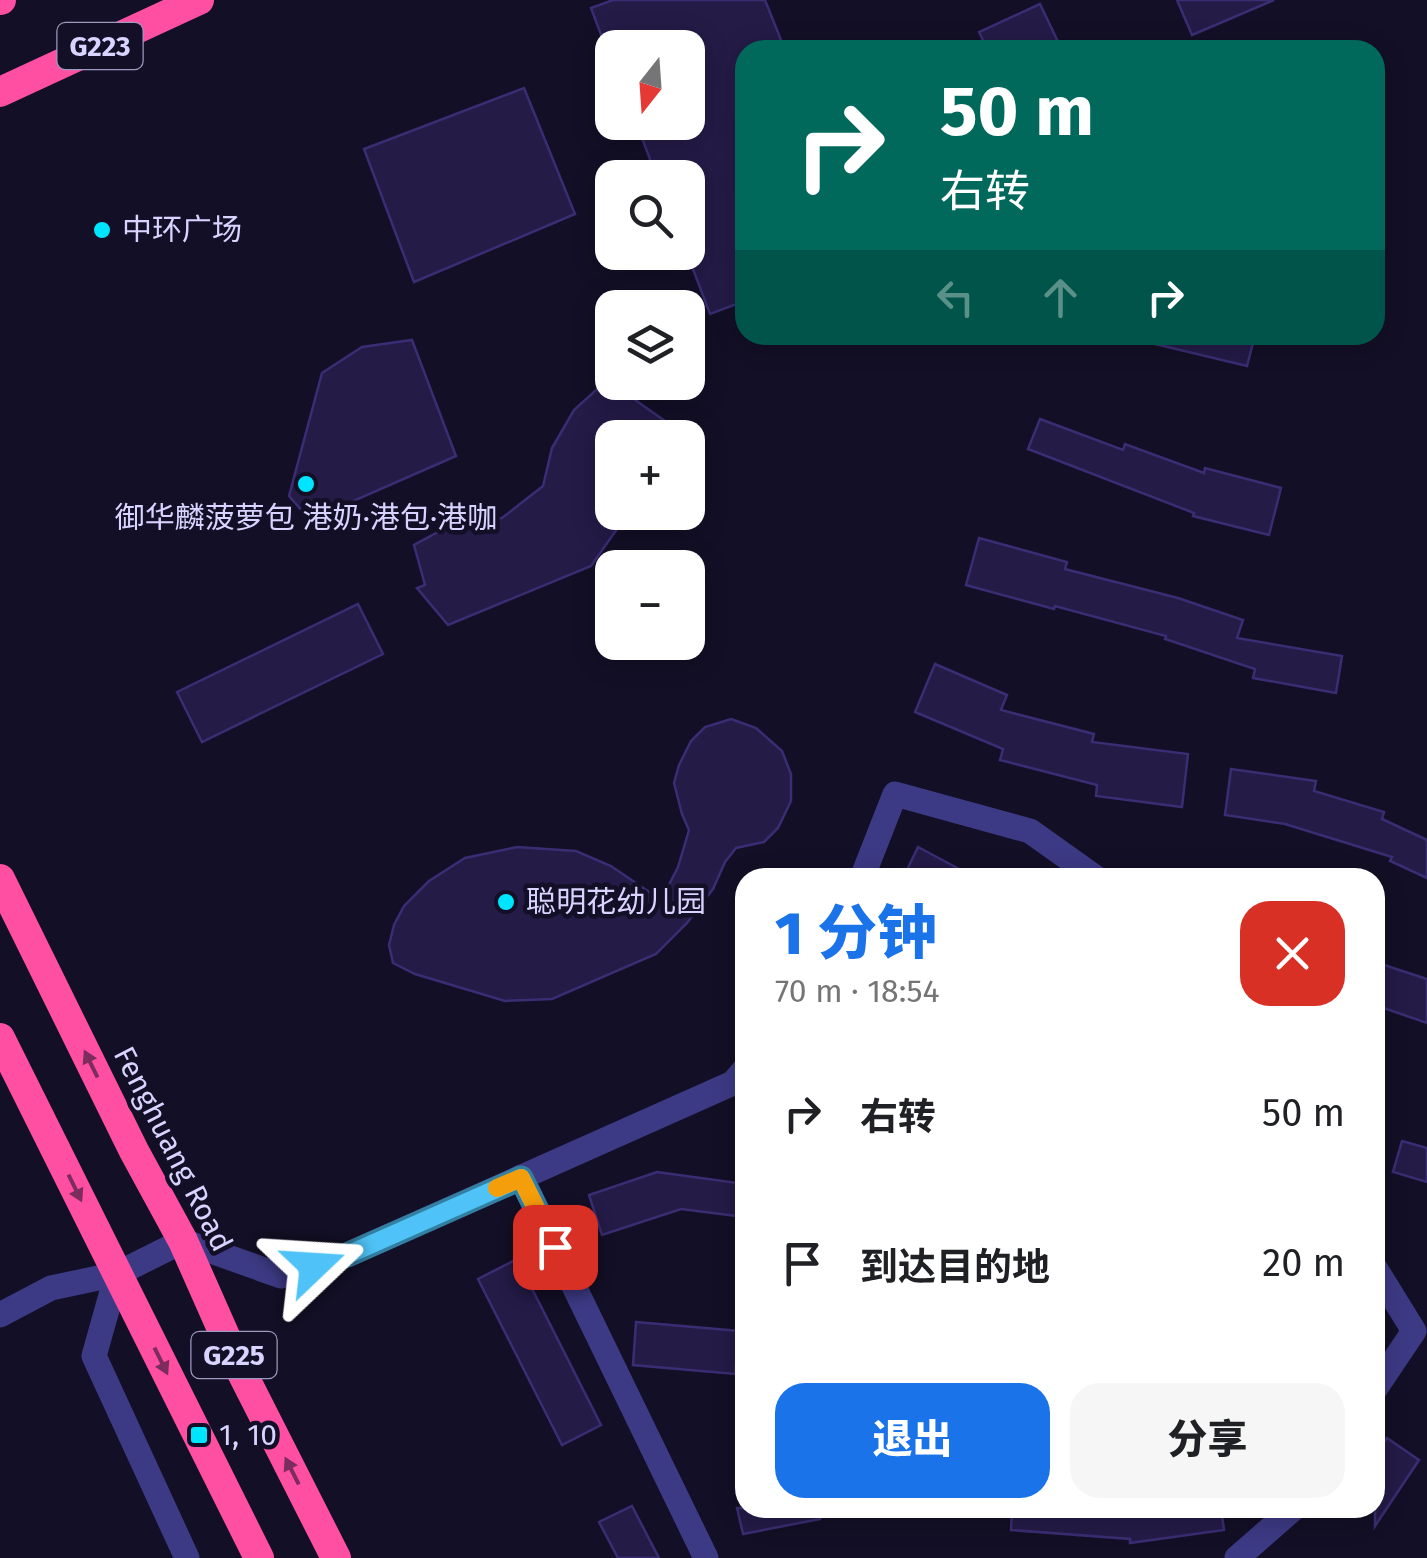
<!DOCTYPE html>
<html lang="zh">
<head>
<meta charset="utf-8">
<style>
  body { margin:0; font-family:"Fira Sans","Noto Sans SC",sans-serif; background:#f6f6f6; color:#202124; height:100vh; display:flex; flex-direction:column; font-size:38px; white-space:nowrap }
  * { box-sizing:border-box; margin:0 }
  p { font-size:32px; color:#757577 }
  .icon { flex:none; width:55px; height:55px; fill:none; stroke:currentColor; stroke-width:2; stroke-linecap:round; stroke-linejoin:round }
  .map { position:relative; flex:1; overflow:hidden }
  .details { position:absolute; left:735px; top:868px; width:650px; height:650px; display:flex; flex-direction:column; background:#fff; border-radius:30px; box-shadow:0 5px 25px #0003 }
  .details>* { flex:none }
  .hud { position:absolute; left:735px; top:40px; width:650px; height:305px; border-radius:30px; box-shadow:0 5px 25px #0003; background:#00695c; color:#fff; overflow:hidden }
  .needle { width:65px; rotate:197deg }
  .fabs { position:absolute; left:595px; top:30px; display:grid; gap:20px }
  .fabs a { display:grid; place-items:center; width:110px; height:110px; border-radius:20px; background:#fff; box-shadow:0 5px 25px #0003; font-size:50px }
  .pin { position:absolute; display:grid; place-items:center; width:85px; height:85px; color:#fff; margin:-42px; border-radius:20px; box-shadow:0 5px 15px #0006 }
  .me { position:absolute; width:110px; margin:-55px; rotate:70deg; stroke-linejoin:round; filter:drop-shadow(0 0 8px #0008) }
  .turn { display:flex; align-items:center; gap:35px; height:210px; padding:0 40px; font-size:45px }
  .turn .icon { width:130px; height:130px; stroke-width:2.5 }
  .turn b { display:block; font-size:70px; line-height:85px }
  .lanes { display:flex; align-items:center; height:95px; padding:0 40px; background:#0003; justify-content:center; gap:50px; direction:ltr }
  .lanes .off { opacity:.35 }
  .round { display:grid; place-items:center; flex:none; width:105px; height:105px; border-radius:30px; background:#f6f6f6 }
  .head { display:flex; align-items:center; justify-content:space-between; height:170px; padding:0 40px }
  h1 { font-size:60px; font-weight:800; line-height:75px; color:#1a73e8 }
  .cta { display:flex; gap:20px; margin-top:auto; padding:20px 40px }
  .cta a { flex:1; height:115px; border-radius:30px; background:#1a73e8; color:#fff; font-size:40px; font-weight:800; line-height:115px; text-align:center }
  .cta a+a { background:#f6f6f6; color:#202124 }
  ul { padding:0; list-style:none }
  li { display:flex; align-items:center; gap:30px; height:150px; padding:0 40px }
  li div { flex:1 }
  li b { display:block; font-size:38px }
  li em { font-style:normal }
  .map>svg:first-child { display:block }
  .building { fill:#241b47; stroke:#3b2d73; stroke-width:2.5 }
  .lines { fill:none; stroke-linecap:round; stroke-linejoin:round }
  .street { stroke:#3d3a85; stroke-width:25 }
  .highway { stroke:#ff4fa3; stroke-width:30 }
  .oneway { fill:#7d2c5e }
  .route-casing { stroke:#337fa1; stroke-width:25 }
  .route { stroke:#4fc3f7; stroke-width:18 }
  .slow { stroke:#f59e0b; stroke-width:18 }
  .poi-dot { fill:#00e5ff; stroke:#130f26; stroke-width:4 }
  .labels { text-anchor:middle; stroke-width:9; stroke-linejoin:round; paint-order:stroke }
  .shield { fill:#130f26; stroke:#9e99be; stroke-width:2.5 }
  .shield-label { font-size:28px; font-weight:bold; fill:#d9d4ff }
  .poi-label { font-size:30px; fill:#d9d4ff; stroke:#130f26; text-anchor:start }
  .street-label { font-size:30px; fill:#d9d4ff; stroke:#130f26 }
</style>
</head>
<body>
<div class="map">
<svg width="1427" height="1558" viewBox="0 0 1427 1558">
  <rect width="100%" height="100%" fill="#130f26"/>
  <g class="building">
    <path d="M613 0H765L785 50H745V301L710 314 688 256V178H657L636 122H688V48H606L591 8Z"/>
    <path d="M1177 0H1274L1192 35Z"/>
    <path d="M1040 4 1062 50H988L979 32Z"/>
    <path d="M524 88 575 214 414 282 364 149Z"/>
    <path d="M1156 335H1255L1247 366 1155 344Z"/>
    <path d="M412 340 456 456 310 520 289 496 322 373 362 347Z"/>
    <path d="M607 380 689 438H612V512H629L591 566 448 625 417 588 425 585 414 545 453 524 502 518 543 486 552 448 574 410Z"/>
    <path d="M1040 419 1123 450 1125 444 1204 473 1205 468 1281 488 1269 535 1193 516 1194 513 1028 449Z"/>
    <path d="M979 538 1067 562 1065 569 1178 598 1243 620 1237 638 1342 656 1336 693 1253 678 1255 669 1165 639 1166 636 1055 606 1054 609 966 585Z"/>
    <path d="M358 604 383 654 202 742 177 692Z"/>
    <path d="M935 664 1007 695 1001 710 1094 734 1092 742 1188 754 1182 807 1096 796 1097 785 1000 760 1003 749 915 712Z"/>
    <path d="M731 719 756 728 782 751 791 774V801L778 828 764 842 736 848 725 862 713 889 687 923 656 954 552 999 505 1001 415 974 393 963 389 945 394 925 404 906 429 881 465 858 517 847 576 851 611 866 661 900 678 867 689 830 682 814 674 783 679 765 691 741 705 727Z"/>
    <path d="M1231 769 1316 781 1314 791 1384 812 1382 819 1427 840V878L1390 861 1392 857 1285 824 1225 815Z"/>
    <path d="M918 847 976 878H903Z"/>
    <path d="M1375 962 1427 979V1023L1375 1005Z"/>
    <path d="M1402 1141 1427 1148V1182L1393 1172Z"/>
    <path d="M657 1172 745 1184V1217L681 1209 602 1235 589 1195Z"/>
    <path d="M517 1259 601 1425 562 1445 478 1279Z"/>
    <path d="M636 1322 739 1331 735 1374 633 1365Z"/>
    <path d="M1387 1438 1419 1460 1375 1526V1455Z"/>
    <path d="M632 1506 659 1558H618L599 1522Z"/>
    <path d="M737 1508H819L820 1519 743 1534Z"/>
    <path d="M1012 1508H1221L1224 1530 1130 1543V1539L1011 1530Z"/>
  </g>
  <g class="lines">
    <g class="street">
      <path d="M862 878 895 794 1030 831 1096 878"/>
      <path d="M521 1177 706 1558"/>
      <path d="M1375 1268 1414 1331 1375 1389"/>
      <path d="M117 1274 94 1356 187 1558"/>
      <path d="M0 1315 51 1288 117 1274 183 1241 281 1276 347 1255 733 1083 745 1069"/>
      <path d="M1237 1558 1294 1508"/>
    </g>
    <g class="highway">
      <path d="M0 0H1"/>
      <path d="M0 92 199 0"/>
      <path d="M0 879 134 1151 183 1241 237 1363 336 1558"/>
      <path d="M0 1038 259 1558"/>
    </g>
  </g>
  <defs><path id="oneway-solid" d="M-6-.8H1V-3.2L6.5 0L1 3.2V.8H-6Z" transform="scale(2.5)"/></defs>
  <g class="oneway">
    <use href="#oneway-solid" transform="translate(91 1064) rotate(-116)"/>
    <use href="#oneway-solid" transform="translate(75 1188) rotate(64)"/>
    <use href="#oneway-solid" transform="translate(161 1361) rotate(64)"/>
    <use href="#oneway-solid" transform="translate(292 1471) rotate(-117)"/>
  </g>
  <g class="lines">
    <g class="route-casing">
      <path id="route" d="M314 1266 347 1255 521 1178 555 1247"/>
    </g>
    <use href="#route" class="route"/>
    <path class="slow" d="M497 1188 521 1178 536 1208"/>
  </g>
  <g class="poi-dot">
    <circle cx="102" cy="230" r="10"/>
    <circle cx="306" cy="484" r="10"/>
    <circle cx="506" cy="902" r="10"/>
    <rect x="189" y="1425" width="20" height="20" rx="5"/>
  </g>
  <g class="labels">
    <g class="shield">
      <rect x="57.5" y="23" width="85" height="46" rx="8"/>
      <rect x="191.5" y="1332" width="85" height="46" rx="8"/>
    </g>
    <g class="shield-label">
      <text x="100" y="56">G223</text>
      <text x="234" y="1365">G225</text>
    </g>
    <g class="poi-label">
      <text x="122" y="240">中环广场</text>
      <text x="306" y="528" text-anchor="middle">御华麟菠萝包 港奶·港包·港咖</text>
      <text x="526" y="912">聪明花幼儿园</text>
      <text x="219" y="1445">1, 10</text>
    </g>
    <g class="street-label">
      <text transform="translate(173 1149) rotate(63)" y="10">Fenghuang Road</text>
    </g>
  </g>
</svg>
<div class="fabs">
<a><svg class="needle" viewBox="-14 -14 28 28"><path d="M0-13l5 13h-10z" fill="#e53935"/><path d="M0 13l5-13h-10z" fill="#757577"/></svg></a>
<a><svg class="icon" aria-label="search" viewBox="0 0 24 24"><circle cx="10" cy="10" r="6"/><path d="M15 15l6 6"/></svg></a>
<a><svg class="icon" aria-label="layers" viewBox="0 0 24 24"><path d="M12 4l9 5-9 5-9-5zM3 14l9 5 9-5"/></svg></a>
<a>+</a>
<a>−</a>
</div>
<div class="pin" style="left:555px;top:1247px;background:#d93025"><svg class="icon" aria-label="arrive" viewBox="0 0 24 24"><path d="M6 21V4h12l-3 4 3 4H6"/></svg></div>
<svg class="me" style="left:314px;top:1266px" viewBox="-20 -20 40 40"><path d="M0-17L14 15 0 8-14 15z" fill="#4fc3f7" stroke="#fff" stroke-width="4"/></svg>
<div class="hud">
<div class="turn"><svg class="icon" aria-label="right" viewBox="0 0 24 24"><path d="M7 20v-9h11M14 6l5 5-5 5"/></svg><div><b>50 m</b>右转</div></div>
<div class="lanes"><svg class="icon off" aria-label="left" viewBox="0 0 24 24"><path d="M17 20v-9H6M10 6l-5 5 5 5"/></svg><svg class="icon off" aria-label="ahead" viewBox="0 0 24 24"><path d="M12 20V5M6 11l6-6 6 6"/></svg><svg class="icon" aria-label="right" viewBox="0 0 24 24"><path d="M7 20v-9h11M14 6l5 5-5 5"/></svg></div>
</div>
<section class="details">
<div class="head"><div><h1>1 分钟</h1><p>70 m · 18:54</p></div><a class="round" style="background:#d93025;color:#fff"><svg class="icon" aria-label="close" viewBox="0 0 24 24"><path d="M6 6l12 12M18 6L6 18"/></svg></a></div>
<ul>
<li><svg class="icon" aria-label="right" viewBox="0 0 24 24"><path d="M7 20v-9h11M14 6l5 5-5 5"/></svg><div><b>右转</b></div><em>50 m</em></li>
<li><svg class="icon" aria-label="arrive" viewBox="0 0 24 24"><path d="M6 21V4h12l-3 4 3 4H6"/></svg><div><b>到达目的地</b></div><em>20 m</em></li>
</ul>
<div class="cta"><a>退出</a><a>分享</a></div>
</section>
</div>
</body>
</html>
